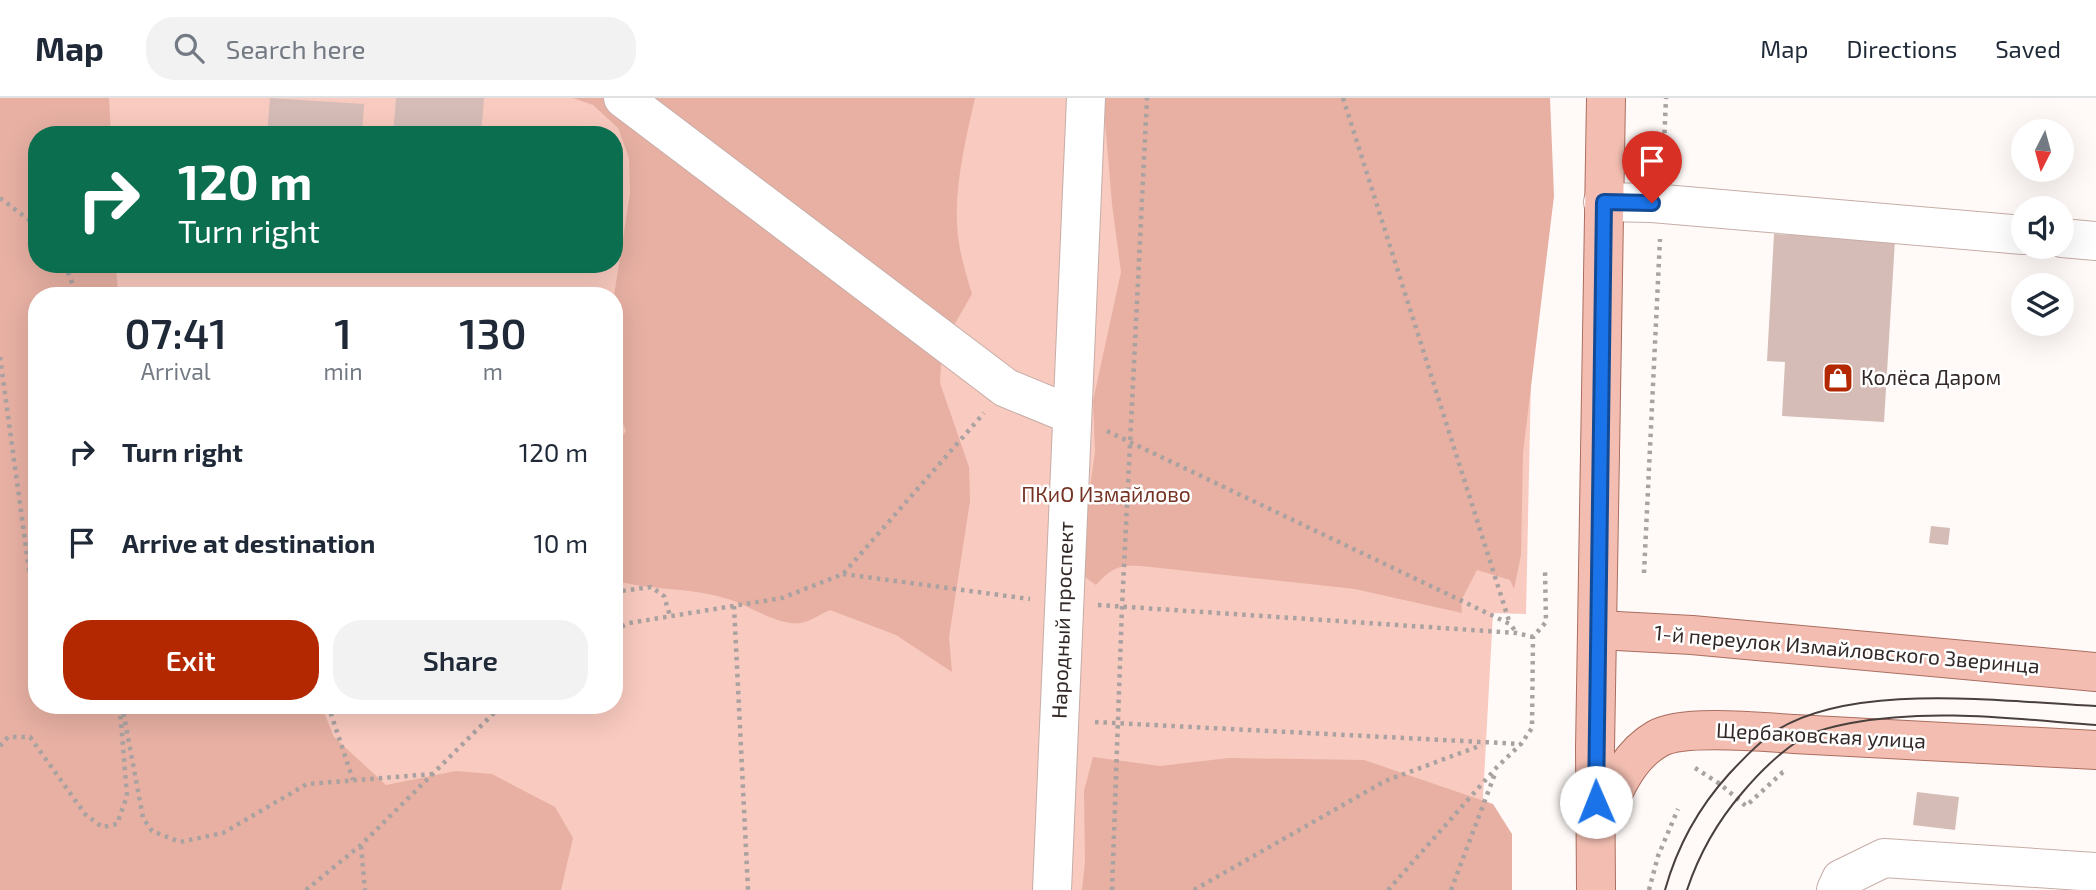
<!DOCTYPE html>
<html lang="en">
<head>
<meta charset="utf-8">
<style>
  body { margin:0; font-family:"Exo 2",sans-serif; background:#f2f2f3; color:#1f2937; height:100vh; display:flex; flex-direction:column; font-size:26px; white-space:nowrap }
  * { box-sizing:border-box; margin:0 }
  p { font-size:23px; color:#747a83 }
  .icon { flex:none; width:38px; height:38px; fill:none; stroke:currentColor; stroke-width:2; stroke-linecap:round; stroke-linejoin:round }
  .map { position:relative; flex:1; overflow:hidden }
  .sheet { position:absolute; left:28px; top:189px; width:595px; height:427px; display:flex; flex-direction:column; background:#fff; border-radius:28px; box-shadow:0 7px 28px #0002 }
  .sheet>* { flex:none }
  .banner { position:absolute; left:28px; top:28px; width:595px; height:147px; border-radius:28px; box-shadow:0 7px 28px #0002; background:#0b6e4f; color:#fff; overflow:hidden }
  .needle { width:46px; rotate:186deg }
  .fabs { position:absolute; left:2011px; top:21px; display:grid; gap:14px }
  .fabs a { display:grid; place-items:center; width:63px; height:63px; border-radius:50%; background:#fff; box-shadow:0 7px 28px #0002; font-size:35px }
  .pin { position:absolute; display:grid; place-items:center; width:60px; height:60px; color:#fff; margin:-72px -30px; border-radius:50% 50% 50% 0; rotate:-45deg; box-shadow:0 0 7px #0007 }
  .pin .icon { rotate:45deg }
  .me { position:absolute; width:77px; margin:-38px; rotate:359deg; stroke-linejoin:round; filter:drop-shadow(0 0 5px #0008) }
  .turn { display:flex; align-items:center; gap:24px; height:147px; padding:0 35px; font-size:32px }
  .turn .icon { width:91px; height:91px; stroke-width:2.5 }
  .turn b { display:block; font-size:49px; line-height:60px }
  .eta { display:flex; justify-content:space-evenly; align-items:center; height:119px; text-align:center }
  .eta b { font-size:42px; font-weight:600; line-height:49px }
  .button { display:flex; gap:14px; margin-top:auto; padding:14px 35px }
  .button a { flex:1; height:80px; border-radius:28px; background:#b32801; color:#fff; font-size:28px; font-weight:600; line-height:80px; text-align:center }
  .button a+a { background:#f2f2f3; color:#1f2937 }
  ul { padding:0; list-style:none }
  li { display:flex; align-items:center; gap:21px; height:91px; padding:0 35px }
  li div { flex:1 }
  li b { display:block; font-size:26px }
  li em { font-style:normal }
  header { display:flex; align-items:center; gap:42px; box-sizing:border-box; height:98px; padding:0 35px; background:#fff; border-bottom:2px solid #e0e1e3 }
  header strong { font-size:33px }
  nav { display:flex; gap:38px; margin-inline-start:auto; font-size:24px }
  .search { width:490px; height:63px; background:#f2f2f3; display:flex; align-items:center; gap:18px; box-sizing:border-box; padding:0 24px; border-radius:28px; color:#747a83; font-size:26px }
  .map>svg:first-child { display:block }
  .green { fill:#f9cabf; fill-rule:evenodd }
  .forest { fill:#e7b0a3 }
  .building { fill:#d5bcb6 }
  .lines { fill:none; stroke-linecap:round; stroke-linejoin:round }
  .minor-casing { stroke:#c6ada7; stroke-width:40 }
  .major-casing { stroke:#ab6d5f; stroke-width:40 }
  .path { stroke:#a9a2a0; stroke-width:4.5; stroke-dasharray:3.5 5; stroke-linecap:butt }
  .minor { stroke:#fff; stroke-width:38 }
  .major { stroke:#f3beb1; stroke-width:38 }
  .tram { stroke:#493f3d; stroke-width:2 }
  .route-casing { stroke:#114b97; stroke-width:18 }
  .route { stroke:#1a73e8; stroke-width:12 }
  .labels { text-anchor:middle; stroke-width:5; stroke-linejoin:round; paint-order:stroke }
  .poi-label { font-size:21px; fill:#332927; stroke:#fff; text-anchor:start }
  .park-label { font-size:21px; fill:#763324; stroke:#fff }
  .street-label { font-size:21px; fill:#332927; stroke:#fff }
</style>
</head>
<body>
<header>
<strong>Map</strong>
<div class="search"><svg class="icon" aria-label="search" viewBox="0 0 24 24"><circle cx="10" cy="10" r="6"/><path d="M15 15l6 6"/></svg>Search here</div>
<nav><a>Map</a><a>Directions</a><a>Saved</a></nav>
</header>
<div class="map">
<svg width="2096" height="792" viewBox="0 0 2096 792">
  <rect width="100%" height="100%" fill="#fffaf8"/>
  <path class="green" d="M0 0H1537L1526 516 1493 515 1478 792H0ZM37 37H614V166H37ZM37 198H614V607H37Z"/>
  <g class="forest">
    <path d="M0 0H109L111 37H37V166H116L118 198H37V607H321L334 639 386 687 456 673 492 676 555 709 573 740 561 792H0Z"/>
    <path d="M573 0H975C966 40 955 85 957 126 958 150 965 173 972 196L942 248 940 285 969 369 970 403 949 539 952 574 896 537 830 512C822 515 810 524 800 525 779 528 748 507 728 501 691 489 651 493 614 482V349L626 333 614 302V198L630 95 629 60 618 30 593 7Z"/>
    <path d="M1103 0H1550L1554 98 1523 355 1521 457 1514 491 1510 482 1477 472 1461 503 1462 515 1355 491 1141 468C1118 467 1112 470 1096 487L1082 477 1080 460 1095 354 1093 303 1121 174 1112 106Z"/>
    <path d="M1093 659 1160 668 1229 660 1364 662 1493 706 1512 736V792H1082L1085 764 1084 693Z"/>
  </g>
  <g class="building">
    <path d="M270 0 364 6 362 37H267Z"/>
    <path d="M396 0H484L481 37H393Z"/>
    <path d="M1774 136 1895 142 1884 324 1782 318 1785 264 1767 263Z"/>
    <path d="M1931 428 1950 430 1948 447 1929 445Z"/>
    <path d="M1917 694 1959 699 1955 732 1913 727Z"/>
  </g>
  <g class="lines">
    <g class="minor-casing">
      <g id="minor">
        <path d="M623 0 1006 290 1072 317"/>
        <path d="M1603 104 1652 105 2023 137"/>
        <path d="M2062 140 2096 143"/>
        <path d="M1052 792 1086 0"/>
        <path d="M1836 792 1841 781 1884 760 2096 774"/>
      </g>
    </g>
    <g class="major-casing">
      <g id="major">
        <path d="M1598 532 1692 537 2096 574"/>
        <path d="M1600 722C1614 693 1627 658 1657 641 1682 626 1762 634 1794 636 1894 641 1995 647 2096 652"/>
        <path d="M1596 792 1595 651 1606 0"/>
      </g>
    </g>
    <g class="path">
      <path d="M1343 0 1510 526"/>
      <path d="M1663 69 1666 0"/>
      <path d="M0 100 37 128"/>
      <path d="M65 166 77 198"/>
      <path d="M0 259 29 472 37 482"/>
      <path d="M1107 333 1510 526 1516 534"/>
      <path d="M1644 475 1660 141"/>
      <path d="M843 476 1030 501"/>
      <path d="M614 494 651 489 664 498 670 518"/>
      <path d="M1098 507 1517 535 1533 539"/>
      <path d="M734 508 748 792"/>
      <path d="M614 532 629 525 782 500 843 476 984 315"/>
      <path d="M122 607 143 720 152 733 180 744 223 735 307 686 433 676"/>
      <path d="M328 607 353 682"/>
      <path d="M1095 624 1521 646"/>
      <path d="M0 648 8 639H30L85 716 102 729 117 726 127 698 120 611"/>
      <path d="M1695 670 1720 686 1746 708 1783 674 1787 673"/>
      <path d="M361 748 365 792"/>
      <path d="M306 792 361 747 502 607"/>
      <path d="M1112 792 1122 509 1147 0"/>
      <path d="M1194 792 1385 683 1482 647"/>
      <path d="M1388 792 1497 669 1521 646 1532 630 1533 539 1546 524 1545 472"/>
      <path d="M1451 792 1496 673"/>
      <path d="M1649 792 1658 758 1678 711"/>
    </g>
    <use href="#minor" class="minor"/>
    <use href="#major" class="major"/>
    <g class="tram">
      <path d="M1665 792C1677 749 1699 709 1729 676 1742 662 1755 648 1771 636 1848 582 2005 604 2096 608"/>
      <path d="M1687 792C1699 756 1717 724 1742 695 1758 676 1779 655 1801 641 1815 632 1835 628 1851 625 1932 610 2015 621 2096 627"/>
    </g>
  </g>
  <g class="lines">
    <g class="route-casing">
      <path id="route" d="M1596 704 1604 104 1652 105"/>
    </g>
    <use href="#route" class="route"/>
  </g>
  <defs>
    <g id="shop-square" transform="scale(1.575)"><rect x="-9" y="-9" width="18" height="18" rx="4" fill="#b32801" stroke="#fff"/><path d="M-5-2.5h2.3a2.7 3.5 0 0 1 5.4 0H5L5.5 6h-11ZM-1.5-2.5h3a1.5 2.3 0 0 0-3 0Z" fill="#fff"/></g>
  </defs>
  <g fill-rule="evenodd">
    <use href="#shop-square" x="1838" y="280"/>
  </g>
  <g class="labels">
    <g class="poi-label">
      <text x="1861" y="287">Колёса Даром</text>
    </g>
    <g class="park-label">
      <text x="1106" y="404">ПКиО Измайлово</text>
    </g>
    <g class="street-label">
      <text transform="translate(1063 522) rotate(-88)" y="7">Народный проспект</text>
      <text transform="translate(1847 552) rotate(5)" y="7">1-й переулок Измайловского Зверинца</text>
      <text transform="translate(1821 638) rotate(3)" y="7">Щербаковская улица</text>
    </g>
  </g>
</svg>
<div class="fabs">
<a><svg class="needle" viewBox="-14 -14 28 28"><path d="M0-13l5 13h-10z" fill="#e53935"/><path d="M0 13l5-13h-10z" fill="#747a83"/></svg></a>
<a><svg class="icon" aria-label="sound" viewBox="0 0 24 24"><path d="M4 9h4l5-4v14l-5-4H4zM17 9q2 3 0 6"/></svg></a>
<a><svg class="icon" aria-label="layers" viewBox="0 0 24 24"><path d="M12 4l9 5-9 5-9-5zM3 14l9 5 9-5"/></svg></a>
</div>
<div class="pin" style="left:1652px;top:105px;background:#d93025"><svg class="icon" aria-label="arrive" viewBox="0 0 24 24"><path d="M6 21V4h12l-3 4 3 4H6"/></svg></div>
<svg class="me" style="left:1596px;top:704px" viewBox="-20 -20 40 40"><circle r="19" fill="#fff"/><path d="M0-13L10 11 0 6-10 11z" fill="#1a73e8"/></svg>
<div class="banner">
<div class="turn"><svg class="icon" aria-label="right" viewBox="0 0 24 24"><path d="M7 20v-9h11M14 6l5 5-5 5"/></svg><div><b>120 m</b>Turn right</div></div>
</div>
<section class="sheet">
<div class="eta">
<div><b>07:41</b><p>Arrival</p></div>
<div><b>1</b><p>min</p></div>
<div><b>130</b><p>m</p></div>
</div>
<ul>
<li><svg class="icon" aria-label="right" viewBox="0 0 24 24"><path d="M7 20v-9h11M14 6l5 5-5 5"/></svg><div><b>Turn right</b></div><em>120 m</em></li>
<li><svg class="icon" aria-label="arrive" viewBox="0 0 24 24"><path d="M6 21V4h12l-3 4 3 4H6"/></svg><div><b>Arrive at destination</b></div><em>10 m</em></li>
</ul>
<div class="button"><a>Exit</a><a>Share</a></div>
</section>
</div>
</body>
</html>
